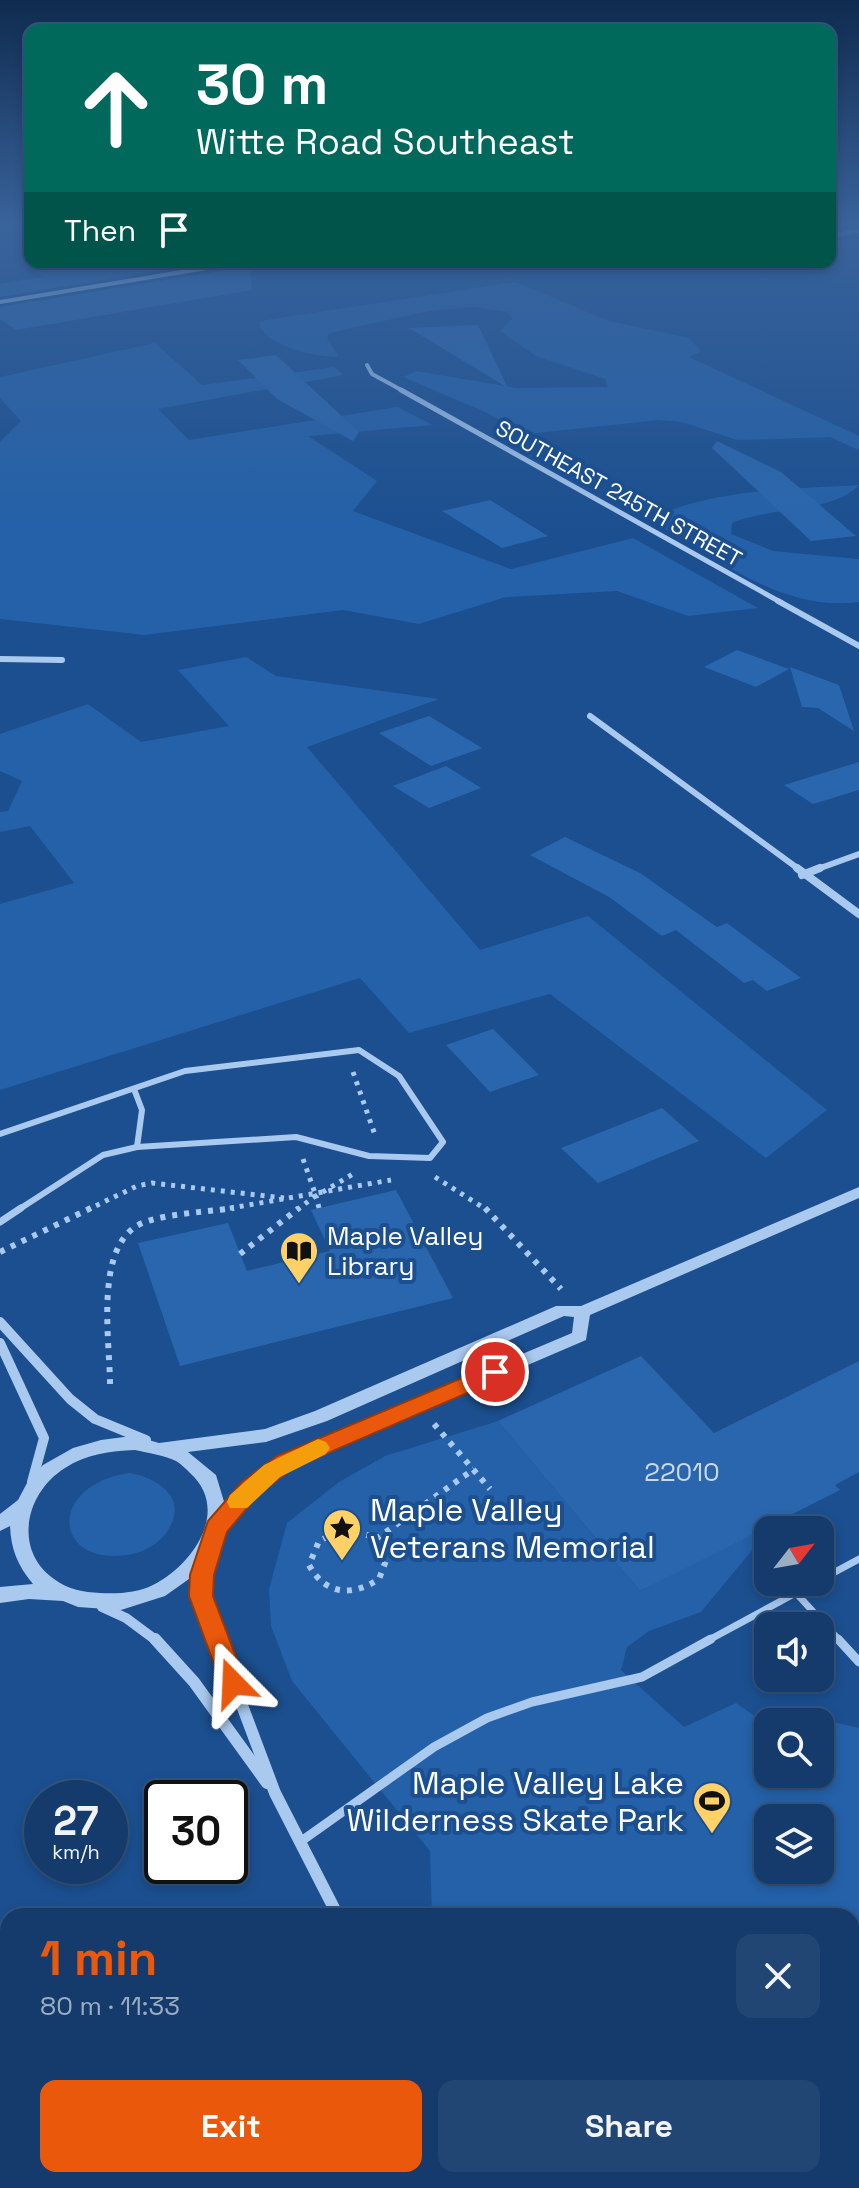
<!DOCTYPE html>
<html lang="en">
<head>
<meta charset="utf-8">
<style>
  body { margin:0; font-family:"Space Grotesk",sans-serif; background:#214673; color:#f1f3f6; height:100vh; display:flex; flex-direction:column; font-size:30px; white-space:nowrap }
  * { box-sizing:border-box; margin:0 }
  p { font-size:26px; color:#9dadc1 }
  .icon { flex:none; width:44px; height:44px; fill:none; stroke:currentColor; stroke-width:2; stroke-linecap:round; stroke-linejoin:round }
  .map { position:relative; flex:1; overflow:hidden }
  .side { position:absolute; left:0px; top:1908px; width:860px; height:280px; display:flex; flex-direction:column; background:#143b6b; border-radius:24px 24px 0 0; box-shadow:0 4px 12px #0003,0 0 0 2px #33557e }
  .side>* { flex:none }
  .hud { position:absolute; left:24px; top:24px; width:812px; height:244px; border-radius:16px; box-shadow:0 4px 12px #0003,0 0 0 2px #33557e; background:#00695c; color:#fff; overflow:hidden }
  .needle { width:52px; rotate:59deg }
  .controls { position:absolute; left:754px; top:1516px; display:grid; gap:16px }
  .controls a { display:grid; place-items:center; width:80px; height:80px; border-radius:16px; background:#143b6b; box-shadow:0 4px 12px #0003,0 0 0 2px #33557e; font-size:40px }
  .speed { position:absolute; left:24px; top:1780px; display:flex; gap:16px; font-size:40px; font-weight:700; text-align:center }
  .speed>* { display:grid; place-content:center; width:104px; height:104px; border-radius:50%; background:#143b6b; box-shadow:0 4px 12px #0003,0 0 0 2px #33557e; line-height:1 }
  .speed small { font-size:20px; font-weight:400 }
  .speed .limit { border:4px solid #111; border-radius:12px; background:#fff; color:#111 }
  .pin { position:absolute; display:grid; place-items:center; width:68px; height:68px; color:#fff; margin:-34px; border:4px solid #fff; border-radius:50%; box-shadow:0 2px 8px #0007 }
  .me { position:absolute; width:88px; margin:-44px; rotate:339deg; stroke-linejoin:round; filter:drop-shadow(0 0 6px #0008) }
  .turn { display:flex; align-items:center; gap:28px; height:168px; padding:0 40px; font-size:36px }
  .turn .icon { width:104px; height:104px; stroke-width:2.5 }
  .turn b { display:block; font-size:56px; line-height:68px }
  .then { display:flex; align-items:center; height:76px; padding:0 40px; background:#0003; gap:16px; font-size:30px }
  .round { display:grid; place-items:center; flex:none; width:84px; height:84px; border-radius:16px; background:#214673 }
  .headline { display:flex; align-items:center; justify-content:space-between; height:136px; padding:0 40px }
  h1 { font-size:48px; font-weight:600; line-height:60px; color:#ea580c }
  .action { display:flex; gap:16px; margin-top:auto; padding:16px 40px }
  .action a { flex:1; height:92px; border-radius:16px; background:#ea580c; color:#fff; font-size:32px; font-weight:600; line-height:92px; text-align:center }
  .action a+a { background:#214673; color:#f1f3f6 }
  .map>svg:first-child { display:block }
  .green { fill:#2461a8; fill-rule:evenodd }
  .building { fill:#2a66ad }
  .lines { fill:none; stroke-linecap:round; stroke-linejoin:round }
  .path-far2 { stroke:#a9c9ee; stroke-width:5; stroke-dasharray:4 6; stroke-linecap:butt }
  .path-far1 { stroke:#a9c9ee; stroke-width:6; stroke-dasharray:5 7; stroke-linecap:butt }
  .path { stroke:#a9c9ee; stroke-width:8; stroke-dasharray:6 9; stroke-linecap:butt }
  .service-far2 { stroke:#a9c9ee; stroke-width:6 }
  .service-far1 { stroke:#a9c9ee; stroke-width:7 }
  .service { stroke:#a9c9ee; stroke-width:9 }
  .minor-far5 { stroke:#a9c9ee; stroke-width:4 }
  .minor-far4 { stroke:#a9c9ee; stroke-width:5 }
  .minor-far3 { stroke:#a9c9ee; stroke-width:6 }
  .minor-far2 { stroke:#a9c9ee; stroke-width:8 }
  .minor-far1 { stroke:#a9c9ee; stroke-width:10 }
  .minor { stroke:#a9c9ee; stroke-width:12 }
  .tertiary { fill:#a9c9ee; fill-rule:evenodd }
  .route { fill:#ea580c; stroke:#983908; stroke-width:2 }
  .slow { fill:#f59e0b }
  .labels { text-anchor:middle; stroke-width:8; stroke-linejoin:round; paint-order:stroke }
  .far-street-label { font-size:22px; fill:#fff; stroke:#1b4f8f }
  .poi-label { font-size:26px; fill:#fff; stroke:#1b4f8f; text-anchor:start }
  .near-number-label { font-size:26px; fill:#cad9ea }
  .near-poi-label { font-size:32px; fill:#fff; stroke:#1b4f8f; text-anchor:start }
</style>
</head>
<body>
<div class="map">
<svg width="859" height="2188" viewBox="0 0 859 2188">
  <rect width="100%" height="100%" fill="#1b4f8f"/>
  <g class="green">
    <path d="M515 282 609 321 689 338 701 351 689 357 859 436V450L830 437 737 440 682 422 659 420 527 434 485 412 403 377 416 371 517 388 608 387 605 379 536 356 500 331 512 319 508 312 474 307 429 311 329 333 327 339 339 357C312 356 278 349 260 328V321Z"/>
    <path d="M155 343 202 385 334 367 344 375 158 409 189 440 397 407 433 425 308 436 377 481 353 511 511 569 633 538 758 608 688 616 617 591 506 597 419 624 343 610 144 635 0 619V442L21 421 0 398V377Z"/>
    <path d="M859 485C833 513 768 507 732 523L731 534 773 551 859 559V602C780 613 714 555 649 520 706 489 794 489 859 485Z"/>
    <path d="M246 657 276 676 439 699 307 747 480 950 588 916 827 1110 766 1158 550 994 409 1033 360 978 0 1090V904L74 883 30 826 0 832V812L8 811 22 781 0 771V734L88 704 141 742 229 726 178 670Z"/>
    <path d="M498 1421 640 1591 777 1520 701 1612 649 1631 627 1647 621 1670 684 1727 736 1703 762 1721 777 1722H768V1774H820V1722H803L825 1720 859 1728V2188H595L590 2180H852V1916H432L430 1851 292 1681 271 1626 269 1589 287 1523 339 1482 385 1456ZM768 1818H820V1870H768Z"/>
    <path d="M129 1473C157 1477 189 1498 168 1530 160 1544 142 1553 127 1555 53 1566 47 1485 129 1473Z"/>
    <path d="M27 2180H378L383 2188H29Z"/>
  </g>
  <g class="building">
    <path d="M91 262H212L0 297V284L44 277 34 272Z"/>
    <path d="M249 262 252 290 16 330 0 319V307L244 267Z"/>
    <path d="M478 325 508 388 409 328Z"/>
    <path d="M276 355 359 432 353 441 277 399 238 360Z"/>
    <path d="M717 441 781 472 856 536 811 541 712 448Z"/>
    <path d="M490 500 548 536 502 548 442 511Z"/>
    <path d="M737 650 789 669 756 687 704 667Z"/>
    <path d="M790 667 839 685 854 731 818 708 802 707Z"/>
    <path d="M429 716 482 748 431 766 379 733Z"/>
    <path d="M859 762V790L813 804 784 785Z"/>
    <path d="M446 766 481 788 429 808 393 786Z"/>
    <path d="M565 837 640 873 717 927 727 923 801 978 767 991 753 980 744 983 676 930 662 936 609 897 530 855Z"/>
    <path d="M493 1029 539 1075 490 1092 446 1045Z"/>
    <path d="M662 1108 699 1141 598 1183 561 1148Z"/>
    <path d="M396 1190 453 1298 180 1366 138 1243 228 1223 247 1271 330 1251 311 1210Z"/>
    <path d="M641 1356 714 1433 859 1361V1472L835 1485 840 1490 640 1591 498 1421Z"/>
  </g>
  <g class="lines">
    <g class="path-far2">
      <path d="M353 1072 376 1138"/>
      <path d="M303 1159 316 1196"/>
      <path d="M435 1177 487 1210"/>
      <path d="M319 1208 316 1196 353 1174"/>
      <path d="M87 1210 137 1186 152 1183 284 1198"/>
      <path d="M220 1210 391 1180"/>
      <path d="M297 1210 315 1196"/>
    </g>
    <g class="path-far1">
      <path d="M485 1208 561 1289"/>
      <path d="M0 1252 91 1208"/>
      <path d="M240 1254 299 1208"/>
      <path d="M110 1384C110 1339 92 1237 148 1221 174 1213 206 1212 234 1208"/>
      <path d="M434 1424 490 1489"/>
      <path d="M343 1529 371 1536 387 1558 379 1579C352 1597 325 1595 309 1565L319 1541Z"/>
      <path d="M376 1539 474 1469"/>
    </g>
    <g class="path">
      <path d="M852 2152 859 2151"/>
      <path d="M753 2180 759 2188"/>
    </g>
    <g class="service-far2">
      <path d="M134 1089 142 1110 137 1147"/>
      <path d="M0 1134 185 1071 359 1050 399 1076 443 1142 430 1158 369 1156 296 1137 137 1147 103 1155 18 1210"/>
    </g>
    <g class="service-far1">
      <path d="M0 1222 21 1208"/>
      <path d="M820 1580 859 1559"/>
      <path d="M796 1593 840 1641"/>
      <path d="M707 1641 816 1582"/>
    </g>
    <g class="service">
      <path d="M838 1639 859 1662"/>
      <path d="M300 1842 434 1747 487 1718 532 1702 642 1677 711 1639"/>
      <path d="M0 2104H8"/>
      <path d="M261 2180 271 2188"/>
    </g>
    <g class="minor-far5">
      <path d="M830 236 859 231"/>
      <path d="M659 266 683 262"/>
      <path d="M0 302 243 262"/>
      <path d="M367 365 372 374 405 392"/>
    </g>
    <path class="minor-far4" d="M401 390 782 603"/>
    <g class="minor-far3">
      <path d="M778 601 859 646"/>
      <path d="M0 659 62 660"/>
      <path d="M590 716 800 870"/>
      <path d="M815 870 859 854"/>
    </g>
    <g class="minor-far2">
      <path d="M797 868 859 914"/>
      <path d="M802 875 820 868"/>
    </g>
    <g class="minor-far1">
      <path d="M0 1322 70 1399 95 1419 146 1440"/>
      <path d="M0 1343 44 1438 32 1482"/>
      <path d="M209 1551 201 1596 218 1641"/>
      <path d="M102 1607 126 1618 157 1641"/>
    </g>
    <g class="minor">
      <path d="M155 1639 194 1682 267 1783"/>
      <path d="M217 1639 275 1793 338 1916"/>
      <path d="M481 2180 485 2188"/>
    </g>
    <path class="tertiary" d="M859 1187V1198L590 1315 586 1340 291 1467 256 1493 221 1533 216 1546 196 1574 165 1596 121 1610 78 1607 63 1601 29 1599 0 1603V1587L33 1584C18 1566 11 1550 10 1526L0 1531V1514L18 1500 27 1483 43 1465 73 1448 101 1440 124 1437 135 1436 159 1443 265 1429 315 1411 556 1306H581ZM564 1316 574 1317 572 1333 279 1457 244 1483 225 1505 216 1475 188 1452 266 1442 327 1421ZM135 1450C148 1453 164 1455 176 1461 181 1464 186 1469 190 1473 231 1510 193 1565 153 1585 137 1593 118 1594 100 1593 83 1592 69 1590 54 1579 13 1550 25 1493 65 1468 86 1454 110 1451 135 1450Z"/>
  </g>
  <linearGradient id="sky" x2="0" y2="1"><stop stop-color="#0f2b4f"/><stop offset="0.42" stop-color="#39639b"/><stop offset="1" stop-color="#39639b" stop-opacity="0"/></linearGradient>
  <rect width="859" height="532" fill="url(#sky)"/>
  <path class="route" d="M495 1364 502 1367 506 1372 502 1378 293 1468 259 1494 227 1532 214 1575 213 1596 246 1683 242 1691 233 1694 224 1691 189 1596 190 1575 208 1521 242 1482 277 1456Z"/>
  <path class="slow" d="M318 1439 326 1442 330 1448 326 1454 280 1477 247 1508H230L227 1502 230 1495 264 1465Z"/>
  <defs>
    <g id="library-pin" transform="scale(2)"><path d="M0 17L-7.5 6A9.5 9.5 0 1 1 7.5 6Z" fill="#ffd166" stroke="#1b4f8f"/><path d="M-6-4Q-3-5.5-.7-3.5V5Q-3 3-6 4ZM6-4Q3-5.5 .7-3.5V5Q3 3 6 4Z" fill="#111"/></g>
    <g id="sight-pin" transform="scale(2)"><path d="M0 17L-7.5 6A9.5 9.5 0 1 1 7.5 6Z" fill="#ffd166" stroke="#1b4f8f"/><path d="M0-6L1.8-2.2L6-1.7L2.9 1.2L3.7 5.4L0 3.3L-3.7 5.4L-2.9 1.2L-6-1.7L-1.8-2.2Z" fill="#111"/></g>
    <g id="stadium-pin" transform="scale(2)"><path d="M0 17L-7.5 6A9.5 9.5 0 1 1 7.5 6Z" fill="#ffd166" stroke="#1b4f8f"/><path d="M0-5a6.5 5 0 1 0 0 10a6.5 5 0 1 0 0-10ZM-3.5-1.8h7v3.6h-7Z" fill="#111"/></g>
  </defs>
  <g fill-rule="evenodd">
    <use href="#library-pin" x="299" y="1251"/>
    <use href="#sight-pin" x="342" y="1528"/>
    <use href="#stadium-pin" x="712" y="1801"/>
  </g>
  <g class="labels">
    <g class="far-street-label">
      <text transform="translate(619 493) rotate(29)" y="8">SOUTHEAST 245TH STREET</text>
    </g>
    <g class="poi-label">
      <text x="327" y="1245">Maple Valley<tspan x="327" dy="30">Library</tspan></text>
    </g>
    <g class="near-number-label">
      <text x="682" y="1481">22010</text>
    </g>
    <g class="near-poi-label">
      <text x="370" y="1521">Maple Valley<tspan x="370" dy="37">Veterans Memorial</tspan></text>
      <text x="684" y="1794" text-anchor="end">Maple Valley Lake<tspan x="684" dy="37">Wilderness Skate Park</tspan></text>
    </g>
  </g>
</svg>
<div class="controls">
<a><svg class="needle" viewBox="-14 -14 28 28"><path d="M0-13l5 13h-10z" fill="#e53935"/><path d="M0 13l5-13h-10z" fill="#9dadc1"/></svg></a>
<a><svg class="icon" aria-label="sound" viewBox="0 0 24 24"><path d="M4 9h4l5-4v14l-5-4H4zM17 9q2 3 0 6"/></svg></a>
<a><svg class="icon" aria-label="search" viewBox="0 0 24 24"><circle cx="10" cy="10" r="6"/><path d="M15 15l6 6"/></svg></a>
<a><svg class="icon" aria-label="layers" viewBox="0 0 24 24"><path d="M12 4l9 5-9 5-9-5zM3 14l9 5 9-5"/></svg></a>
</div>
<div class="speed"><div>27<small>km/h</small></div><div class="limit">30</div></div>
<div class="pin" style="left:495px;top:1372px;background:#d93025"><svg class="icon" aria-label="arrive" viewBox="0 0 24 24"><path d="M6 21V4h12l-3 4 3 4H6"/></svg></div>
<svg class="me" style="left:233px;top:1683px" viewBox="-20 -20 40 40"><path d="M0-17L14 15 0 8-14 15z" fill="#ea580c" stroke="#fff" stroke-width="4"/></svg>
<div class="hud">
<div class="turn"><svg class="icon" aria-label="ahead" viewBox="0 0 24 24"><path d="M12 20V5M6 11l6-6 6 6"/></svg><div><b>30 m</b>Witte Road Southeast</div></div>
<div class="then">Then<svg class="icon" aria-label="arrive" viewBox="0 0 24 24"><path d="M6 21V4h12l-3 4 3 4H6"/></svg></div>
</div>
<section class="side">
<div class="headline"><div><h1>1 min</h1><p>80 m · 11:33</p></div><a class="round"><svg class="icon" aria-label="close" viewBox="0 0 24 24"><path d="M6 6l12 12M18 6L6 18"/></svg></a></div>
<div class="action"><a>Exit</a><a>Share</a></div>
</section>
</div>
</body>
</html>
